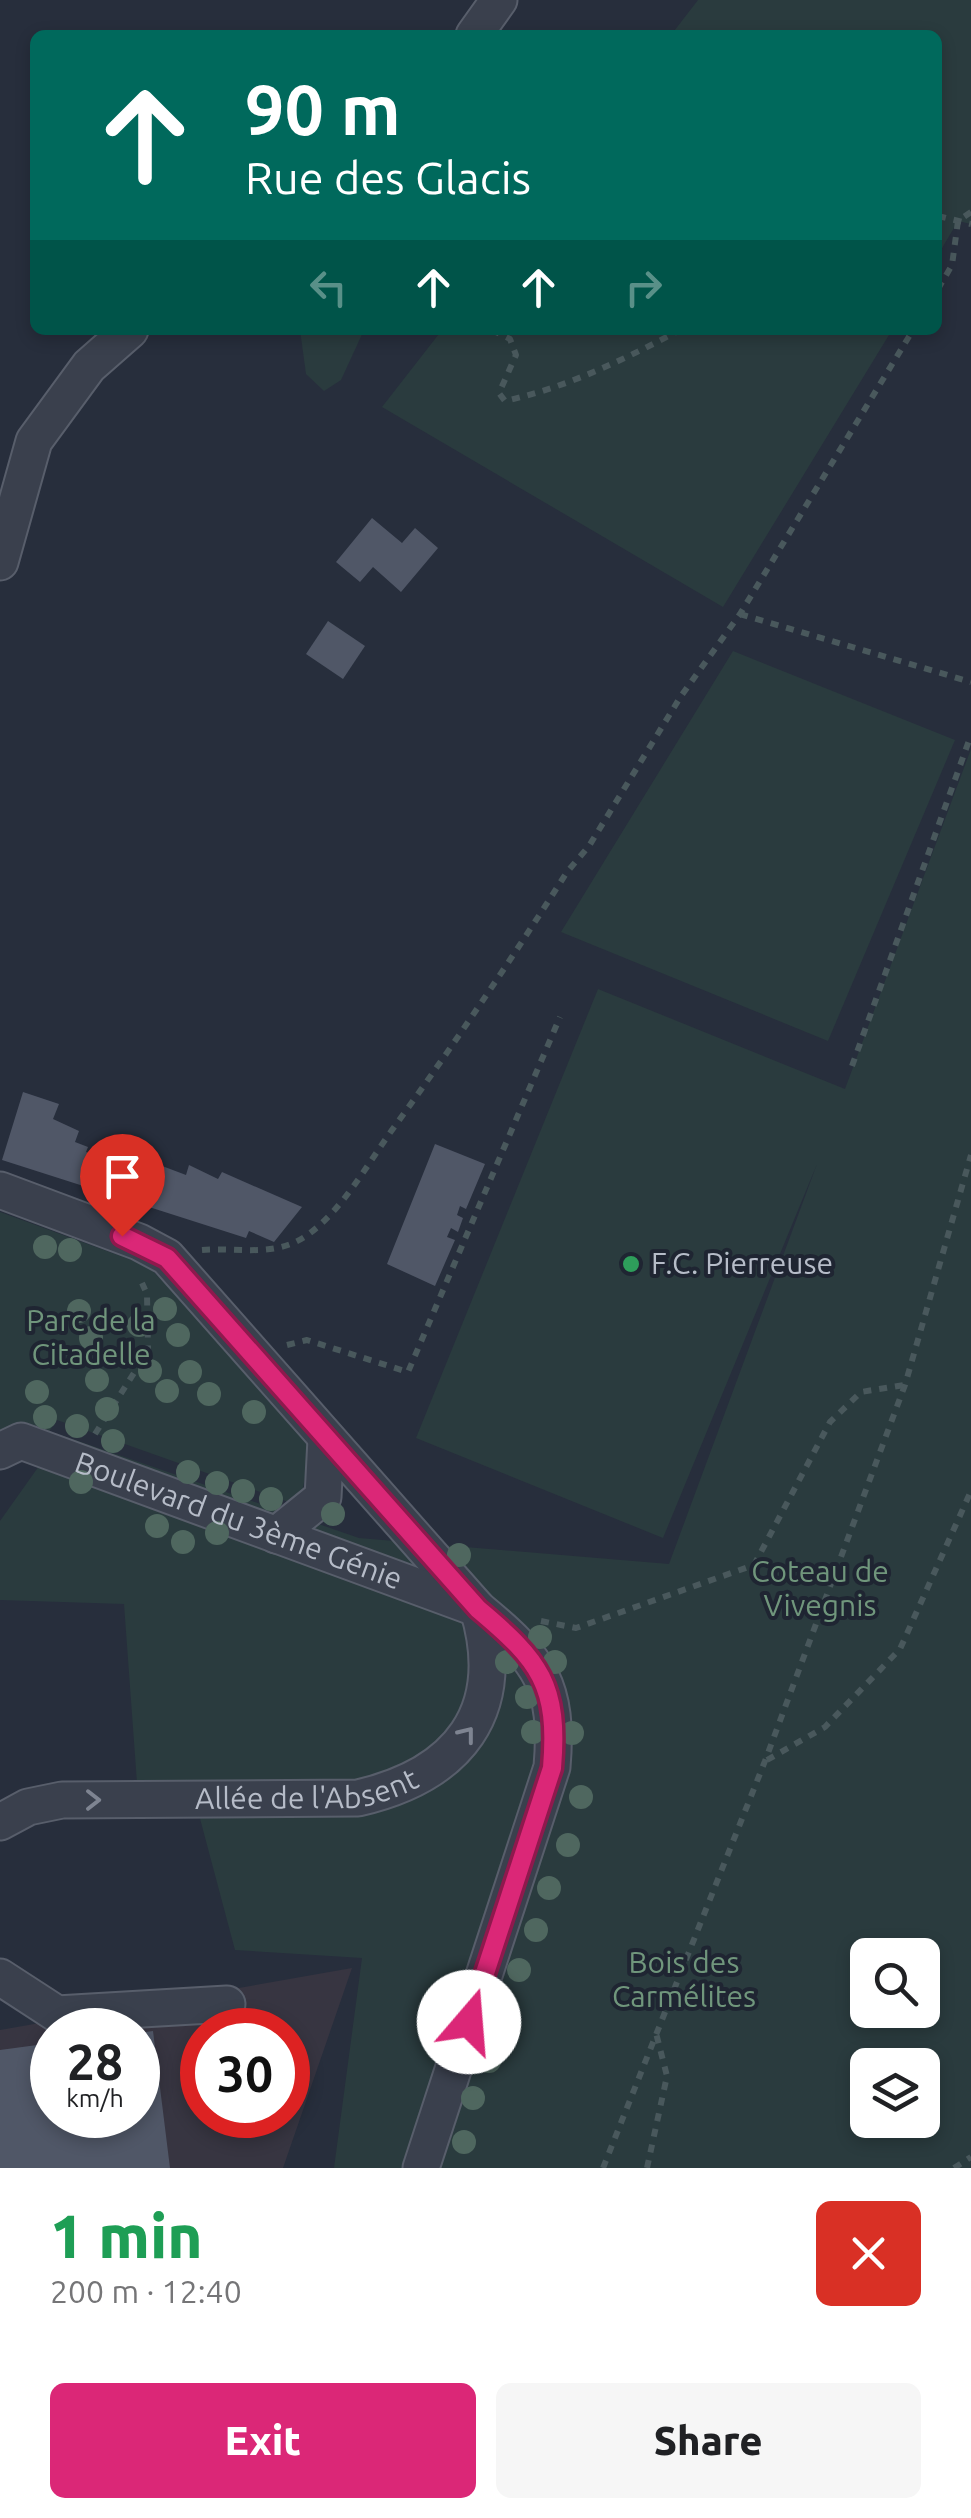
<!DOCTYPE html>
<html lang="en">
<head>
<meta charset="utf-8">
<style>
  body { margin:0; font-family:Ubuntu,sans-serif; background:#f6f6f6; color:#202124; height:100vh; display:flex; flex-direction:column; font-size:38px; white-space:nowrap }
  * { box-sizing:border-box; margin:0 }
  p { font-size:32px; color:#757577 }
  .icon { flex:none; width:55px; height:55px; fill:none; stroke:currentColor; stroke-width:2; stroke-linecap:round; stroke-linejoin:round }
  .map { position:relative; height:2168px; overflow:hidden }
  .side { display:flex; flex-direction:column; background:#fff; flex:1 }
  .side>* { flex:none }
  .banner { position:absolute; left:30px; top:30px; width:912px; height:305px; border-radius:15px; box-shadow:0 5px 15px #0003; background:#00695c; color:#fff; overflow:hidden }
  .buttons { position:absolute; left:850px; top:1938px; display:grid; gap:20px }
  .buttons a { display:grid; place-items:center; width:90px; height:90px; border-radius:15px; background:#fff; box-shadow:0 5px 15px #0003; font-size:50px }
  .speed { position:absolute; left:30px; top:2008px; display:flex; gap:20px; font-size:50px; font-weight:700; text-align:center }
  .speed>* { display:grid; place-content:center; width:130px; height:130px; border-radius:50%; background:#fff; box-shadow:0 5px 15px #0003; line-height:1 }
  .speed small { font-size:25px; font-weight:400 }
  .speed .limit { border:15px solid #d22; background:#fff; color:#111 }
  .pin { position:absolute; display:grid; place-items:center; width:85px; height:85px; color:#fff; margin:-102px -42px; border-radius:50% 50% 50% 0; rotate:-45deg; box-shadow:0 0 10px #0007 }
  .pin .icon { rotate:45deg }
  .me { position:absolute; width:110px; margin:-55px; rotate:18deg; stroke-linejoin:round; filter:drop-shadow(0 0 8px #0008) }
  .turn { display:flex; align-items:center; gap:35px; height:210px; padding:0 50px; font-size:45px }
  .turn .icon { width:130px; height:130px; stroke-width:2.5 }
  .turn b { display:block; font-size:70px; line-height:85px }
  .lanes { display:flex; align-items:center; height:95px; padding:0 50px; background:#0003; justify-content:center; gap:50px; direction:ltr }
  .lanes .off { opacity:.35 }
  .round { display:grid; place-items:center; flex:none; width:105px; height:105px; border-radius:15px; background:#f6f6f6 }
  .headline { display:flex; align-items:center; justify-content:space-between; height:170px; padding:0 50px }
  h1 { font-size:60px; font-weight:800; line-height:75px; color:#1e9e55 }
  .primary-button { display:flex; gap:20px; margin-top:auto; padding:20px 50px }
  .primary-button a { flex:1; height:115px; border-radius:15px; background:#db2777; color:#fff; font-size:40px; font-weight:800; line-height:115px; text-align:center }
  .primary-button a+a { background:#f6f6f6; color:#202124 }
  .map>svg:first-child { display:block }
  .medical { fill:#373541; fill-rule:evenodd }
  .green { fill:#2a3b3e; fill-rule:evenodd }
  .building { fill:#505767 }
  .lines { fill:none; stroke-linecap:round; stroke-linejoin:round }
  .minor-casing { stroke:#585e6b; stroke-width:39 }
  .path { stroke:#49585c; stroke-width:6; stroke-dasharray:8 8; stroke-linecap:butt }
  .minor { stroke:#3a404d; stroke-width:35 }
  .tree { fill:#4f675f }
  .oneway { stroke:#7e8491 }
  .route-casing { stroke:#8e194d; stroke-width:25 }
  .route { stroke:#db2777; stroke-width:18 }
  .leisure-dot { fill:#2e9e5b; stroke:#1f2532; stroke-width:4 }
  .labels { text-anchor:middle; stroke-width:8; stroke-linejoin:round; paint-order:stroke }
  .poi-label { font-size:30px; fill:#b6bcc8; stroke:#1f2532; text-anchor:start }
  .park-label { font-size:30px; fill:#70967c; stroke:#1f2532 }
  .street-label { font-size:30px; fill:#b6bcc8; stroke:#1f2532 }
</style>
</head>
<body>
<div class="map">
<svg width="971" height="2168" viewBox="0 0 971 2168">
  <rect width="100%" height="100%" fill="#272e3c"/>
  <path class="medical" d="M352 1968 283 2168H0V2030ZM52 2030H138V2115H52ZM202 2030H288V2115H202Z"/>
  <g class="green">
    <path d="M698 0H971V224L958 221 938 255V35H671Z"/>
    <path d="M300 330H364L341 380 324 391 306 374Z"/>
    <path d="M442 330H892L723 607 382 407Z"/>
    <path d="M733 651 955 740 828 1041 561 932Z"/>
    <path d="M971 749V2168H334L362 1958 235 1950 190 1781 137 1783 124 1604 0 1600V1521L61 1435 359 1538 669 1564 817 1164 663 1538 416 1438 598 989 845 1089ZM868 1955H922V2010H868ZM868 2065H922V2120H868Z"/>
    <path d="M0 1212 148 1266 312 1435 300 1506 57 1420 38 1448 0 1452Z"/>
  </g>
  <g class="building">
    <path d="M372 518 402 543 415 528 438 548 401 592 373 567 360 582 336 562Z"/>
    <path d="M328 621 365 646 343 679 306 654Z"/>
    <path d="M23 1092 59 1104 53 1119 79 1131 75 1142 88 1147 86 1152 98 1157 104 1144 186 1175 189 1165 218 1179 222 1172 302 1207 274 1242 249 1231 246 1238 2 1160Z"/>
    <path d="M435 1144 485 1164 466 1209 460 1206 457 1215 463 1218 458 1232 451 1228 447 1237 455 1240 435 1286 387 1264Z"/>
    <path d="M153 2031 170 2168H0V2050L52 2043V2115H138V2033Z"/>
  </g>
  <g class="lines">
    <g class="minor-casing">
      <g id="minor">
        <path d="M474 35 499 0"/>
        <path d="M0 562 34 441 89 366 130 330"/>
        <path d="M0 1190 139 1242 167 1257 478 1609C540 1660 559 1685 552 1767L421 2168"/>
        <path id="s1" d="M0 1451 21 1441 473 1607"/>
        <path d="M276 1535 323 1497 326 1439"/>
        <path id="s2" d="M0 1822 28 1807 62 1800 358 1798C458 1775 509 1712 478 1609"/>
        <path d="M0 1977 57 2014 227 2004"/>
      </g>
    </g>
    <g class="path">
      <path d="M938 216 971 224"/>
      <path d="M938 289 952 265 958 221 971 212"/>
      <path d="M492 330 510 339 516 355 499 393 505 401C568 387 623 360 680 330"/>
      <path d="M740 614 971 682"/>
      <path d="M852 1066 971 735"/>
      <path d="M202 1250C238 1247 273 1258 306 1236 341 1212 367 1165 392 1130 453 1046 511 960 567 872L589 846 681 696 740 614 913 330"/>
      <path d="M287 1345 307 1340 408 1372 560 1017"/>
      <path d="M95 1434 148 1351 147 1294 142 1283"/>
      <path d="M541 1621 576 1628 754 1565 830 1422 861 1392 904 1385"/>
      <path d="M767 1760 825 1727 900 1649 971 1491"/>
      <path d="M603 2168 765 1761 905 1385 971 1155"/>
      <path d="M647 2168 667 2076 656 2033"/>
      <path d="M954 2168 971 2157"/>
    </g>
    <use href="#minor" class="minor"/>
  </g>
  <g class="tree">
    <circle cx="45" cy="1247" r="12"/>
    <circle cx="70" cy="1250" r="12"/>
    <circle cx="165" cy="1309" r="12"/>
    <circle cx="79" cy="1311" r="12"/>
    <circle cx="139" cy="1325" r="12"/>
    <circle cx="178" cy="1335" r="12"/>
    <circle cx="91" cy="1338" r="12"/>
    <circle cx="150" cy="1371" r="12"/>
    <circle cx="190" cy="1372" r="12"/>
    <circle cx="97" cy="1380" r="12"/>
    <circle cx="167" cy="1391" r="12"/>
    <circle cx="37" cy="1392" r="12"/>
    <circle cx="209" cy="1394" r="12"/>
    <circle cx="107" cy="1409" r="12"/>
    <circle cx="254" cy="1412" r="12"/>
    <circle cx="45" cy="1417" r="12"/>
    <circle cx="77" cy="1426" r="12"/>
    <circle cx="113" cy="1441" r="12"/>
    <circle cx="188" cy="1472" r="12"/>
    <circle cx="81" cy="1482" r="12"/>
    <circle cx="217" cy="1483" r="12"/>
    <circle cx="243" cy="1491" r="12"/>
    <circle cx="271" cy="1499" r="12"/>
    <circle cx="333" cy="1514" r="12"/>
    <circle cx="157" cy="1526" r="12"/>
    <circle cx="217" cy="1533" r="12"/>
    <circle cx="183" cy="1542" r="12"/>
    <circle cx="459" cy="1555" r="12"/>
    <circle cx="540" cy="1637" r="12"/>
    <circle cx="507" cy="1662" r="12"/>
    <circle cx="555" cy="1662" r="12"/>
    <circle cx="527" cy="1697" r="12"/>
    <circle cx="533" cy="1732" r="12"/>
    <circle cx="572" cy="1733" r="12"/>
    <circle cx="581" cy="1797" r="12"/>
    <circle cx="568" cy="1845" r="12"/>
    <circle cx="549" cy="1888" r="12"/>
    <circle cx="536" cy="1930" r="12"/>
    <circle cx="519" cy="1970" r="12"/>
    <circle cx="505" cy="2018" r="12"/>
    <circle cx="489" cy="2061" r="12"/>
    <circle cx="473" cy="2098" r="12"/>
    <circle cx="464" cy="2142" r="12"/>
  </g>
  <defs><path id="oneway-chevron" d="M-2-3.5L2.5 0L-2 3.5" fill="none" stroke-width="1.6" stroke-linecap="round" stroke-linejoin="round" transform="scale(2.5)"/></defs>
  <g class="oneway">
    <use href="#oneway-chevron" transform="translate(467 1734) rotate(-52)"/>
    <use href="#oneway-chevron" transform="translate(93 1800)"/>
  </g>
  <g class="lines">
    <g class="route-casing">
      <path id="route" d="M122 1236 167 1258 478 1609C540 1661 559 1685 552 1768L469 2022"/>
    </g>
    <use href="#route" class="route"/>
  </g>
  <circle class="leisure-dot" cx="631" cy="1264" r="10"/>
  <g class="labels">
    <g class="poi-label">
      <text x="651" y="1274">F.C. Pierreuse</text>
    </g>
    <g class="park-label">
      <text x="91" y="1331">Parc de la<tspan x="91" dy="34">Citadelle</tspan></text>
      <text x="820" y="1582">Coteau de<tspan x="820" dy="34">Vivegnis</tspan></text>
      <text x="684" y="1973">Bois des<tspan x="684" dy="34">Carmélites</tspan></text>
    </g>
    <g class="street-label">
      <text dy="10" stroke="none"><textPath href="#s1" startOffset="255">Boulevard du 3ème Génie</textPath></text>
      <text dy="10" stroke="none"><textPath href="#s2" startOffset="312">Allée de l'Absent</textPath></text>
    </g>
  </g>
</svg>
<div class="buttons">
<a><svg class="icon" aria-label="search" viewBox="0 0 24 24"><circle cx="10" cy="10" r="6"/><path d="M15 15l6 6"/></svg></a>
<a><svg class="icon" aria-label="layers" viewBox="0 0 24 24"><path d="M12 4l9 5-9 5-9-5zM3 14l9 5 9-5"/></svg></a>
</div>
<div class="speed"><div>28<small>km/h</small></div><div class="limit">30</div></div>
<div class="pin" style="left:122px;top:1236px;background:#d93025"><svg class="icon" aria-label="arrive" viewBox="0 0 24 24"><path d="M6 21V4h12l-3 4 3 4H6"/></svg></div>
<svg class="me" style="left:469px;top:2022px" viewBox="-20 -20 40 40"><circle r="19" fill="#fff"/><path d="M0-13L10 11 0 6-10 11z" fill="#db2777"/></svg>
<div class="banner">
<div class="turn"><svg class="icon" aria-label="ahead" viewBox="0 0 24 24"><path d="M12 20V5M6 11l6-6 6 6"/></svg><div><b>90 m</b>Rue des Glacis</div></div>
<div class="lanes"><svg class="icon off" aria-label="left" viewBox="0 0 24 24"><path d="M17 20v-9H6M10 6l-5 5 5 5"/></svg><svg class="icon" aria-label="ahead" viewBox="0 0 24 24"><path d="M12 20V5M6 11l6-6 6 6"/></svg><svg class="icon" aria-label="ahead" viewBox="0 0 24 24"><path d="M12 20V5M6 11l6-6 6 6"/></svg><svg class="icon off" aria-label="right" viewBox="0 0 24 24"><path d="M7 20v-9h11M14 6l5 5-5 5"/></svg></div>
</div>
</div>
<section class="side">
<div class="headline"><div><h1>1 min</h1><p>200 m · 12:40</p></div><a class="round" style="background:#d93025;color:#fff"><svg class="icon" aria-label="close" viewBox="0 0 24 24"><path d="M6 6l12 12M18 6L6 18"/></svg></a></div>
<div class="primary-button"><a>Exit</a><a>Share</a></div>
</section>
</body>
</html>
